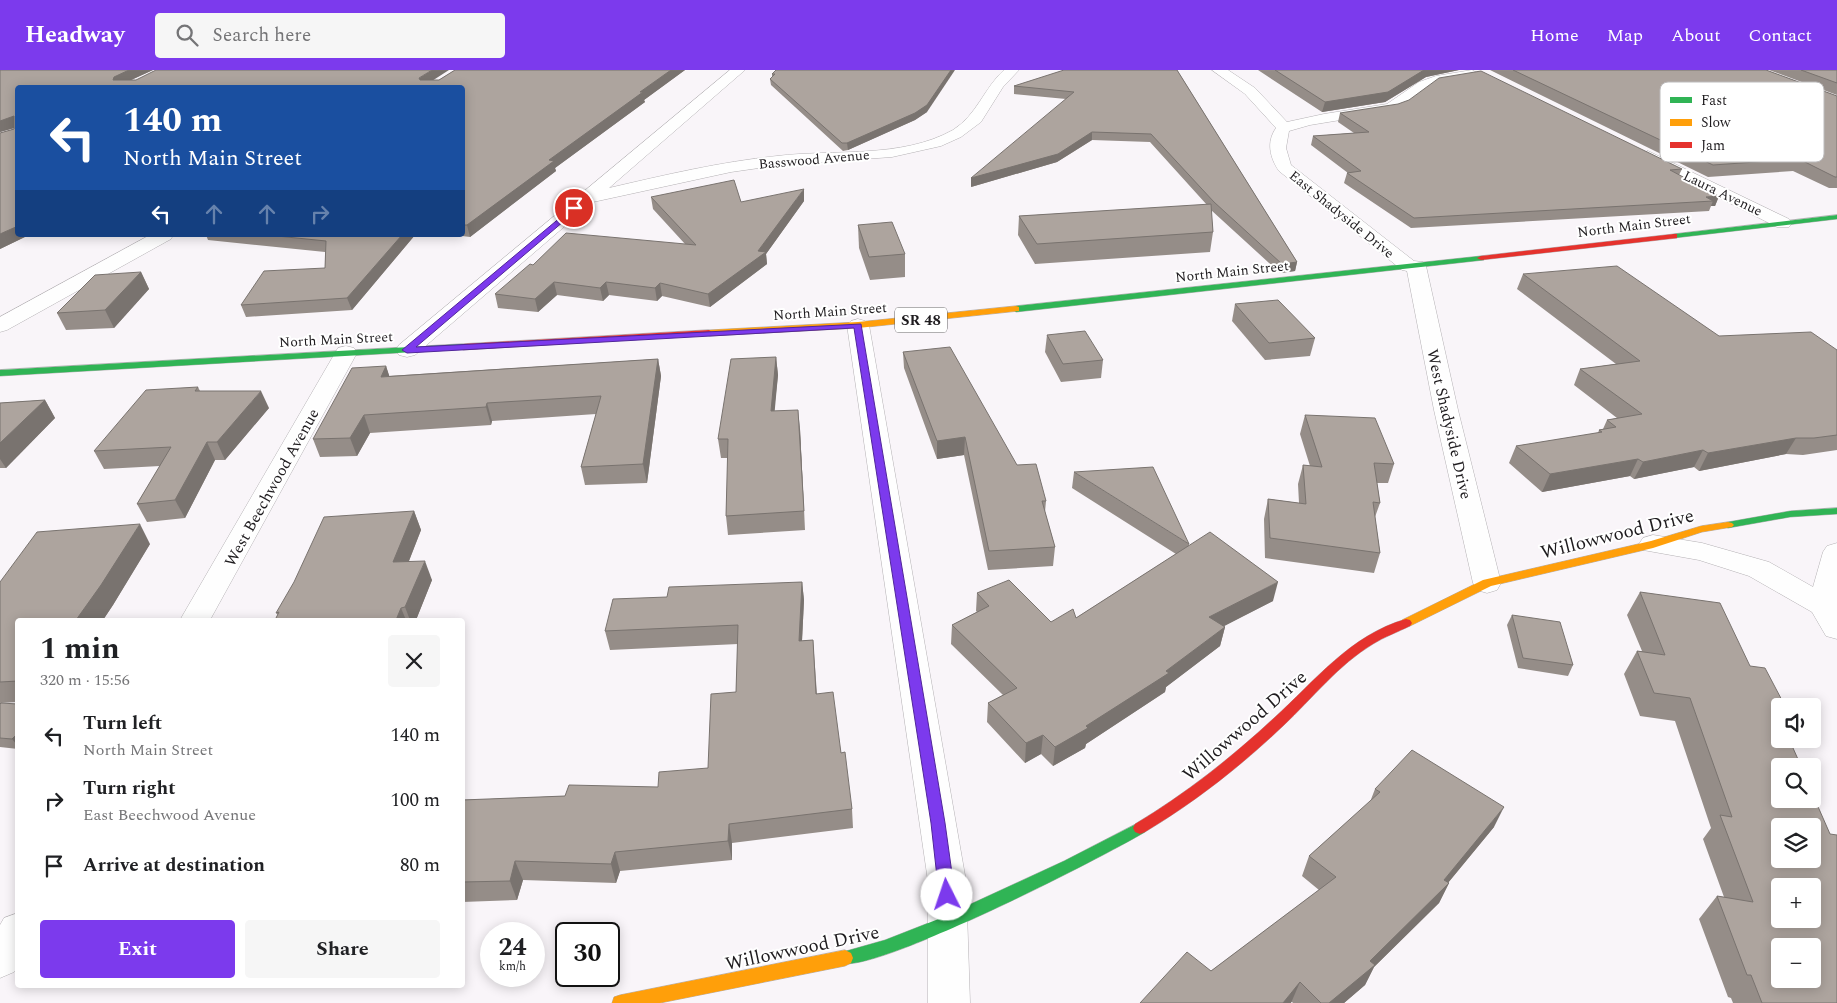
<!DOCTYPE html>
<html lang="en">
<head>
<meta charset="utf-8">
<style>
  body { margin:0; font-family:Spectral,serif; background:#f6f6f6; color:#202124; height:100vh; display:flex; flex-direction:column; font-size:19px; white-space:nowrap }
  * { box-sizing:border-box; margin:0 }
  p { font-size:16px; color:#757577 }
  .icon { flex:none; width:28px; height:28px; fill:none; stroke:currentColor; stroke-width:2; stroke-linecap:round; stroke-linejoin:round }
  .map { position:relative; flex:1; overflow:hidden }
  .side { position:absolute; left:15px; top:548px; width:450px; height:370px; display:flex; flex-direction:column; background:#fff; border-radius:5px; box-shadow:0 2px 12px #0003 }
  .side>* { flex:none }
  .guide { position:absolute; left:15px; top:15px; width:450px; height:152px; border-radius:5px; box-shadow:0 2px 12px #0003; background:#1a4fa0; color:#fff; overflow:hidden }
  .tools { position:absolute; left:1771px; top:628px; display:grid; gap:10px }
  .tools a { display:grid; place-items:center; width:50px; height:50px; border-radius:5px; background:#fff; box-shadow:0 2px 12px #0003; font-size:25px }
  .speed { position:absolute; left:480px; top:852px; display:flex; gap:10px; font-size:25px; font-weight:700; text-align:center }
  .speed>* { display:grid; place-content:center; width:65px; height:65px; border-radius:50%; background:#fff; box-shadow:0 2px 12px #0003; line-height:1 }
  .speed small { font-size:12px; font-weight:400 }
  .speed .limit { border:2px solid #111; border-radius:8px; background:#fff; color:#111 }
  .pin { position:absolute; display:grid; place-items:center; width:42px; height:42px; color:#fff; margin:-21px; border:2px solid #fff; border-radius:50%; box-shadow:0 1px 5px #0007 }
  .me { position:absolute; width:55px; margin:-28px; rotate:356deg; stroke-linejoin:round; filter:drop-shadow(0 0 4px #0008) }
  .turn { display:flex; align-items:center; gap:18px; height:105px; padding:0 25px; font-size:22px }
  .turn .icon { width:65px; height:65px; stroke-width:2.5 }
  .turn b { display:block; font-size:35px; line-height:42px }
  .lanes { display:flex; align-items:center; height:48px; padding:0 25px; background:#0003; justify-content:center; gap:25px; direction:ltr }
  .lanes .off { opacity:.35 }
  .round { display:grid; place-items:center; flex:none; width:52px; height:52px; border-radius:5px; background:#f6f6f6 }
  .summary { display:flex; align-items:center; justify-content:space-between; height:85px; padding:0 25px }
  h1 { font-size:30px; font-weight:700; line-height:38px }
  .action { display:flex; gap:10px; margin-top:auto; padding:10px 25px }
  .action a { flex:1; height:58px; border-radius:5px; background:#7c3aed; color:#fff; font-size:20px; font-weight:700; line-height:58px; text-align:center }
  .action a+a { background:#f6f6f6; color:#202124 }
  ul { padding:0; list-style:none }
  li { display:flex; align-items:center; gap:15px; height:65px; padding:0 25px }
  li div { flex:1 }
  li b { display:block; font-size:19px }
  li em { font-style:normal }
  header { display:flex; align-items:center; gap:30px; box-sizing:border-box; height:70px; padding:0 25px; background:#7c3aed; color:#fff }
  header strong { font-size:24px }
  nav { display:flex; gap:28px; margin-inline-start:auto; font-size:18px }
  .search { width:350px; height:45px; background:#f6f6f6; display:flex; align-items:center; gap:12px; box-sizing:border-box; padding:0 18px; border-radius:5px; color:#757577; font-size:19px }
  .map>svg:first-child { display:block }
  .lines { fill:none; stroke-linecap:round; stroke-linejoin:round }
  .street-casing { stroke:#b4b1b4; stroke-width:1 }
  .fast-casing { stroke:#b4b1b4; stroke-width:1 }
  .slow-casing { stroke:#b4b1b4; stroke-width:1 }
  .jam-casing { stroke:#b4b1b4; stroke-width:1 }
  .street { fill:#fefefe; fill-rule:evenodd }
  .fast { fill:#30b455; fill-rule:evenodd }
  .slow { fill:#ff9f0a; fill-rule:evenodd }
  .jam { fill:#e5322d; fill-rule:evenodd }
  .wall { fill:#958d88 }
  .shaded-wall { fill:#79736f }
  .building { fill:#ada49e; stroke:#79736f; fill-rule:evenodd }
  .route { fill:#7c3aed; stroke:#51269a }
  .labels { text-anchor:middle; stroke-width:4; stroke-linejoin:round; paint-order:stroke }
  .far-street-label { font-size:14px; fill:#1f1c1f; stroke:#fff }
  .shield { fill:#fff; stroke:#626062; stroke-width:1 }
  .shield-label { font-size:15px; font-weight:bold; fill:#1f1c1f }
  .street-label { font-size:16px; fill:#1f1c1f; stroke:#fff }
  .near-street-label { font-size:19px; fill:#1f1c1f; stroke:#fff }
  .key { fill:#fff; stroke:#bcbbbc; stroke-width:1 }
  .key-label { font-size:14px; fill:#1f1c1f }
</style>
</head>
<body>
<header>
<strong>Headway</strong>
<div class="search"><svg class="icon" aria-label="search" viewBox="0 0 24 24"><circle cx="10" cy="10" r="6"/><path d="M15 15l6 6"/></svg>Search here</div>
<nav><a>Home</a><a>Map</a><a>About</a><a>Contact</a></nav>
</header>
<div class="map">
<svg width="1837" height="933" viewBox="0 0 1837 933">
  <rect width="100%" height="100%" fill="#f9f5f9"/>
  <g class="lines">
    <g class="street-casing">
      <g id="street">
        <path d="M730 0H745L609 118C665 105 720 92 777 86 834 79 901 89 953 60 977 45 984 18 1004 0H1019L1003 17 981 52 961 67 941 76 892 87 780 95 731 102 593 132 415 285 407 287 399 285 396 280 399 275Z"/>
        <path d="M1212 0H1228L1255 18 1287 52 1324 44 1387 34 1419 12 1436 6 1472 0 1479 4 1477 7 1434 15 1405 37 1395 41 1310 55 1289 61 1286 78 1291 95 1414 191 1423 192 1426 196 1458 340 1501 513 1497 520 1487 523 1477 520 1473 513 1434 340 1407 201 1402 200 1279 101C1270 88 1266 72 1276 58L1245 24Z"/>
        <path d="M1648 81 1789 149 1792 153 1789 157H1777L1642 89 1640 86Z"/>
        <path d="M150 165H173L171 169 7 260 0 262V247Z"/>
        <path d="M858 249 865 251 869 255 966 811 970 933H928V811L847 255 851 251Z"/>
        <path d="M346 276 354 278 357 283 210 550H180L335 283 338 278Z"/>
        <path d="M1653 465 1702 473 1769 492 1813 517 1823 482 1827 476 1837 473V569L1826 566 1812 542 1749 506 1699 490 1643 480 1639 474 1643 468Z"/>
        <path d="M18 843V897L14 902 0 908V855L4 848Z"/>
      </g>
    </g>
    <g class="fast-casing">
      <g id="fast">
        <path d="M1837 145V149L1674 168 1670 166 1674 164Z"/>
        <path d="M1481 186H1484V190L1016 242 1012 239 1016 236Z"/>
        <path d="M463 274 467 277 466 279 0 306V300Z"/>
        <path d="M1837 438V444L1790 447 1728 458 1722 455 1728 452 1790 441Z"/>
        <path d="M1140 752 1145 754 1147 758 1145 762C1105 786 872 906 839 893L837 888 839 883 885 870 936 850 1064 791Z"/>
      </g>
    </g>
    <g class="slow-casing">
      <g id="slow">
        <path d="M1016 236 1019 237V241L858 258 709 266 705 263 709 260 858 252Z"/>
        <path d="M1728 452 1732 453 1734 455 1732 457 1702 462 1653 478 1491 516 1410 556H1402L1400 553 1402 550 1483 510 1651 471 1701 456Z"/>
        <path d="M845 880 851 883 853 888 851 893 845 896 660 933H612L614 927 620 925Z"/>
      </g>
    </g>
    <g class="jam-casing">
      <g id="jam">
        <path d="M1674 164H1677V168L1481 190 1477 188 1481 186Z"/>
        <path d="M709 260 713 263 712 265 463 280 459 277 463 274Z"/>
        <path d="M1406 549 1410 550 1412 553 1410 556C1398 562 1384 567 1373 574 1338 595 1313 628 1283 656 1241 696 1195 732 1145 762L1140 764 1135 762 1133 758 1135 754C1185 724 1231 688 1274 648 1315 611 1350 565 1406 549Z"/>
      </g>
    </g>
    <use href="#street" class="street"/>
    <use href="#fast" class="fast"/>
    <use href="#slow" class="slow"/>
    <use href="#jam" class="jam"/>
  </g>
  <g class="wall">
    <path d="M0 0H153L131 10H439L455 0H685L644 30 645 32 555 98 556 101 470 167 454 165H462V18H18L29 165 0 179V63L14 59V58L0 62Z"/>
    <path d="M776 0 927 42 915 50 848 80 843 81 771 15 770 9 772 7V4Z"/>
    <path d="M1177 0 1297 192 1295 201 1280 203 1211 140 1213 162 1210 182 1035 194 1018 165 1019 146 1207 135 1150 72 1092 70 1057 92 971 117 1066 29 1014 24V16Z"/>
    <path d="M1258 0H1459L1426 7 1385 32 1322 42Z"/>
    <path d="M1490 0H1766L1837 26V118H1829L1793 101 1708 107Z"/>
    <path d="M1769 0H1837V25Z"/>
    <path d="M1340 43 1682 99 1679 105 1719 126 1715 136H1711L1709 141 1411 158 1344 113 1347 103H1348L1311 75 1313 66 1354 63 1338 52Z"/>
    <path d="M651 127 741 132 804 131 766 184 767 194 710 237 662 226 657 231 609 225 603 231 557 225 538 242 498 238 495 224 533 195 685 174 653 139Z"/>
    <path d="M858 155 905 184V207L870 210 859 178Z"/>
    <path d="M206 165H415L352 240 246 247 241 235 325 198V182L208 170Z"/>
    <path d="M141 202 149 219 114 258 66 260 57 243Z"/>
    <path d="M1523 204 1719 266 1837 280V380L1803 385 1786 384 1699 401 1694 397 1634 409 1630 406 1542 422 1509 393 1516 376 1598 363 1599 360 1603 359 1607 350 1617 348 1574 315 1580 299 1616 294 1517 219Z"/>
    <path d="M1235 234 1315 268 1310 286 1265 290 1232 251Z"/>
    <path d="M1047 265 1103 290 1101 308 1061 312 1045 282Z"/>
    <path d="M903 282 1017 395 1046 431 1045 442 1055 477 1053 496 988 500 964 385 937 389 904 298Z"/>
    <path d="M776 287 778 305 774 341 800 359 805 460 728 465 726 446 728 388H721L718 369Z"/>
    <path d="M658 289 661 306 647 413 585 415 581 397 596 344 492 351 491 355 370 363 357 386 320 387 313 369 386 296 389 306Z"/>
    <path d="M198 317 200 321 269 338 225 390H215L185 448 147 452 137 434 160 396 104 399 94 381Z"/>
    <path d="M45 330 55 348 6 398H0V333Z"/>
    <path d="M1305 345 1394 394 1388 413H1377L1380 433 1375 447 1380 483 1374 503 1265 488 1264 449 1268 429 1299 433 1298 414 1303 395 1310 396 1300 364Z"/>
    <path d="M1074 402 1189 474V476L1273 531 1223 556 1225 557 1220 576 1166 617 1165 622 1086 674 1085 678 1053 696 1041 684 1025 693 987 652 988 633 1003 625 951 574 952 555 977 542 976 541 977 523 1051 552 1076 548 1176 484 1072 418Z"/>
    <path d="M414 441 421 460 409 491 432 510 416 550H275L278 545 276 543Z"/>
    <path d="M150 474 113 535 103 550H18V632L0 633V512Z"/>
    <path d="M802 512 804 530 802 571 813 570 817 624 841 683 852 739 853 758 732 773V790L620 801 616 813 523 810 517 830 462 832V730L565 726 658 717 708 698 736 622 738 574 610 580 605 561 667 527Z"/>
    <path d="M1640 522 1750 596 1780 636V669L1837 933H1733L1731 928 1728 927 1699 849 1717 826 1724 827 1703 769 1711 758 1675 651 1640 646 1624 604 1637 581H1642L1627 545Z"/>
    <path d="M1512 545 1573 595 1568 606 1518 598 1507 555Z"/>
    <path d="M0 634H18V679L0 677Z"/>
    <path d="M1375 719 1494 757 1448 813H1449L1439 833 1374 897 1365 915 1344 933H1293L1292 932 1140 933 1211 901 1319 820 1302 806 1309 786 1370 732Z"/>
  </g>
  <g class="shaded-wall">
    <path d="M129 0H153L118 16 113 10 114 7Z"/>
    <path d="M432 0H449L421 18 419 8Z"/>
    <path d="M671 0H685L644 30 645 32 555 98 556 101 470 167 467 155 549 90 640 22Z"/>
    <path d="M951 0H955L927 42 915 50 848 80 847 73Z"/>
    <path d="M1424 0H1459L1426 7 1385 32 1322 42 1325 32Z"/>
    <path d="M14 46 18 57 0 62V51Z"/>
    <path d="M1092 62V70L1057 92 971 117V108Z"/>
    <path d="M804 119V131L766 184 767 194 710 237 708 224 758 181Z"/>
    <path d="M1719 126 1715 136H1711L1713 131 1706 127Z"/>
    <path d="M18 156V165H29L0 179V164Z"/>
    <path d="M402 165H415L352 240 347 228Z"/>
    <path d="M1297 192 1295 201 1280 203 1282 194Z"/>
    <path d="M141 202 149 219 114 258 105 240Z"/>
    <path d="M554 212 557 225 538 242 535 229Z"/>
    <path d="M606 212 609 225 603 231 600 218Z"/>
    <path d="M660 213 662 226 657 231 655 218Z"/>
    <path d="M776 287 778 305 773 359 771 341Z"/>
    <path d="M658 289 661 306 647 413 643 394Z"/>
    <path d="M386 296 392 314 381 307Z"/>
    <path d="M261 321 269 338 225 390 217 372Z"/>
    <path d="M45 330 55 348 6 398 0 389V373Z"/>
    <path d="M487 333 492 351 491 355 486 337Z"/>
    <path d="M798 340 800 359 805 460 804 441Z"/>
    <path d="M364 345 370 363 357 386 350 368Z"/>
    <path d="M965 367 964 385 937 389V371Z"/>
    <path d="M1796 368 1786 384 1699 401 1708 383Z"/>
    <path d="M207 372 215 390 185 448 175 430Z"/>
    <path d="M1703 380 1694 397 1634 409 1643 392Z"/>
    <path d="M1638 389 1630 406 1542 422 1550 404Z"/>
    <path d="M414 441 421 460 401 511 393 492Z"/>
    <path d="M140 454 150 474 113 535 103 550H76Z"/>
    <path d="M425 491 432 510 416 550H410L405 537Z"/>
    <path d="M802 512 804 530 801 590 799 571Z"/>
    <path d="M1278 512 1273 531 1205 566 1209 547Z"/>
    <path d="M401 538 406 550H396Z"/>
    <path d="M1225 557 1220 576 1166 617 1165 622 1086 674 1085 678 1053 696 1055 677 1166 601Z"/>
    <path d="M18 663V676L12 669Z"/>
    <path d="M1043 665 1041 684 1025 693 1026 673Z"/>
    <path d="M1504 737 1494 757 1442 820 1449 813 1439 833 1374 897 1365 915 1344 933H1329L1370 891 1444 810Z"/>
    <path d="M729 754 732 773V790L728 771Z"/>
    <path d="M615 782 620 801 616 813 611 794Z"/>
    <path d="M515 791 523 810 517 830 510 811Z"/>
    <path d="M1300 912 1291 933H1283Z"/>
  </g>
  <g class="building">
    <path d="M0 0H129L114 7 113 10H136L156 0H432L419 8 420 10H439L455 0H671L640 22H643L549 90 554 91 467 155H462V18H18V156L0 164V63L14 59V46L0 51Z"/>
    <path d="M776 0H951L927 35 915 43 847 73H842L770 9 775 4H772Z"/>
    <path d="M1064 0H1177L1297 192 1282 194 1214 132 1151 64 1092 62 1058 84 971 108 1074 22 1014 16Z"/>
    <path d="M1275 0H1424L1388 22 1325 32Z"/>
    <path d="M1513 0H1766L1837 26V107H1835L1799 89 1713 95Z"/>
    <path d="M1801 0H1837V13Z"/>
    <path d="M1481 1 1682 99 1670 100 1719 126 1706 127 1713 131 1414 148 1347 103 1361 101 1313 66 1369 62 1340 43 1398 34 1409 30 1439 8Z"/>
    <path d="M734 110 741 132 804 119 758 181 766 182 708 224 660 213 655 218 606 212 600 218 554 212 535 229 495 224 530 194 533 195 566 163 696 175 651 127Z"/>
    <path d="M1211 134 1213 162 1037 174 1019 146Z"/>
    <path d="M892 152 905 184 869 187 858 155Z"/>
    <path d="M267 165H402L347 228 241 235 264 201 325 198 326 171Z"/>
    <path d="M1617 196 1719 266 1811 262 1837 280V365L1814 368H1796L1708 383 1703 380 1643 392 1638 389 1550 404 1516 376 1602 362 1599 360 1616 357 1607 350 1642 344 1580 299 1640 291 1523 204Z"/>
    <path d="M141 202 105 240 57 243 95 205Z"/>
    <path d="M1278 230 1315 268 1269 273 1235 234Z"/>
    <path d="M1085 261 1103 290 1063 294 1047 265Z"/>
    <path d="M950 277 1017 395 1036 394 1046 431H1042L1055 477 989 481 965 367 937 371 903 282Z"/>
    <path d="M776 287 771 341 798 340 804 441 726 446 728 369H718L731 289Z"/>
    <path d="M658 289 643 394 581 397 601 326 487 333 486 337 364 345 350 368 313 369 352 298 386 296 381 307Z"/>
    <path d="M198 317 195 321H261L217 372H207L175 430 137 434 171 377 94 381 146 320Z"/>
    <path d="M45 330 0 373V333Z"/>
    <path d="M1305 345 1375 348 1394 394 1374 393 1380 433 1373 432 1380 483 1270 468 1268 429 1306 434 1303 395 1322 397Z"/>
    <path d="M1153 397 1189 474 1074 402Z"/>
    <path d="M414 441 393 492 425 491 405 537 401 538 396 550H275L279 542 276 543 294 512 324 447Z"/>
    <path d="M140 454 101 515 76 550H18V611L0 612V512L37 462Z"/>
    <path d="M1210 462 1278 512 1209 547 1225 557 1166 601 1169 603 1086 656 1088 658 1055 677 1043 665 1026 673 988 633 1017 618 952 555 989 536 977 523 1009 510 1051 552 1073 539 1076 548Z"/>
    <path d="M802 512 799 571 813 570 816 624 833 622 841 683 845 682 852 739 729 754 728 771 615 782 611 794 515 791 510 811 462 812V730L565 726 569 715 658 717 659 702 708 698 711 624 736 622 738 555 605 561 613 529 667 527 669 517Z"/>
    <path d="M1640 522 1720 533 1750 596 1765 598 1785 636H1780V640H1777L1780 647V669H1789L1801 696H1780V729H1812V723L1830 764 1837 765V933H1762L1751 905H1747L1717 826 1753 832 1720 745 1732 747 1690 628 1654 623 1637 581 1665 585ZM1780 756H1812V789H1780ZM1780 816H1812V849H1780ZM1780 876H1812V909H1780Z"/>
    <path d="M1512 545 1560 552 1573 595 1523 588Z"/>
    <path d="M1 633 18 634V663L12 669 0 668V634Z"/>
    <path d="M1412 680 1504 737 1444 810 1449 813 1370 891 1375 895 1329 933H1321L1300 912 1283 933H1140L1187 882 1211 901 1336 807 1309 786 1380 722 1375 719Z"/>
  </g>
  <path class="route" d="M574 136 577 137V140L416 277 861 254 945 753 955 825 953 830 947 832 942 830 939 825 931 753 854 258 407 283 402 280Z"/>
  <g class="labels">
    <g class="far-street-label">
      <text transform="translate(814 89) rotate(-5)" y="5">Basswood Avenue</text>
      <text transform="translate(1723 123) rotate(26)" y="5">Laura Avenue</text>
      <text transform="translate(1342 144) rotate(39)" y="5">East Shadyside Drive</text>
      <text transform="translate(1634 155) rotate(-7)" y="5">North Main Street</text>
      <text transform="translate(1232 201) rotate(-6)" y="5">North Main Street</text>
      <text transform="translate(830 241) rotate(-4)" y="5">North Main Street</text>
      <text transform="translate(336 269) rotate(-3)" y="5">North Main Street</text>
    </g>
    <rect class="shield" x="895" y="237.5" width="52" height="25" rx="4"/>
    <g class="shield-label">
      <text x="921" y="255">SR 48</text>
    </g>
    <g class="street-label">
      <text transform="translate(1450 354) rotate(77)" y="6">West Shadyside Drive</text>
      <text transform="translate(271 417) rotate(-61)" y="6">West Beechwood Avenue</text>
    </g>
    <g class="near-street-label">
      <text transform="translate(1617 463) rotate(-14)" y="7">Willowwood Drive</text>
      <text transform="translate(1244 655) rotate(-41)" y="7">Willowwood Drive</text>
      <text transform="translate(802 877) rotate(-12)" y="7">Willowwood Drive</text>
    </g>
  </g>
  <rect x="1660" y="12" width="164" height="80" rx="8" class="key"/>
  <rect x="1670" y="27" width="22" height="6" fill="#30b455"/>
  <rect x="1670" y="49" width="22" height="7" fill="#ff9f0a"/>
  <rect x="1670" y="72" width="22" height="6" fill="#e5322d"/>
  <g class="key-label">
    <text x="1701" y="35">Fast</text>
    <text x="1701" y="57">Slow</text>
    <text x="1701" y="80">Jam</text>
  </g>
</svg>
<div class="tools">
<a><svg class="icon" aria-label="sound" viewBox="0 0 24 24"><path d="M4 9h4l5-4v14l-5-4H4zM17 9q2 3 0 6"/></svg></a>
<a><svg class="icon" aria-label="search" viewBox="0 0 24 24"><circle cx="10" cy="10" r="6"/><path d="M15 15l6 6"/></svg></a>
<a><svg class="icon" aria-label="layers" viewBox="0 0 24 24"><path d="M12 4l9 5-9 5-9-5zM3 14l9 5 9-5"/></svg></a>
<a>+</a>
<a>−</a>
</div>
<div class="speed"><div>24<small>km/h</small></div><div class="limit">30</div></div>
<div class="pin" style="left:574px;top:138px;background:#d93025"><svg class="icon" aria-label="arrive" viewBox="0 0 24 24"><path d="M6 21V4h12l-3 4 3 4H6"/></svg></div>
<svg class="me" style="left:947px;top:825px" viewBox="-20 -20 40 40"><circle r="19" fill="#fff"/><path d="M0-13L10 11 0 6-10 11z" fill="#7c3aed"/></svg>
<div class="guide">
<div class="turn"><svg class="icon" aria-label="left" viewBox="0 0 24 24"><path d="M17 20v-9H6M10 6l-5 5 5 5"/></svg><div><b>140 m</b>North Main Street</div></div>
<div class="lanes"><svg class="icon" aria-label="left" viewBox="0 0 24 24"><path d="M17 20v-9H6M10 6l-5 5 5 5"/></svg><svg class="icon off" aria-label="ahead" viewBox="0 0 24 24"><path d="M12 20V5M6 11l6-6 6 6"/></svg><svg class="icon off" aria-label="ahead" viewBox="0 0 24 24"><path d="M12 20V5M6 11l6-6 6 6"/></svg><svg class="icon off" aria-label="right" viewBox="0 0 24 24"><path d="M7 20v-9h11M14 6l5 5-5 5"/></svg></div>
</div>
<section class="side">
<div class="summary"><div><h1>1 min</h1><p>320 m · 15:56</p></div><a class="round"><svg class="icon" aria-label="close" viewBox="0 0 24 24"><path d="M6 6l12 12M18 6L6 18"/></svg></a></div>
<ul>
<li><svg class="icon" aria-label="left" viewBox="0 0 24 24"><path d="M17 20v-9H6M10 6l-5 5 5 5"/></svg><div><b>Turn left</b><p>North Main Street</p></div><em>140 m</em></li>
<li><svg class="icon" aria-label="right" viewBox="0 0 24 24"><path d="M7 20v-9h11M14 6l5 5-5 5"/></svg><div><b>Turn right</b><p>East Beechwood Avenue</p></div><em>100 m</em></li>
<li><svg class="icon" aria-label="arrive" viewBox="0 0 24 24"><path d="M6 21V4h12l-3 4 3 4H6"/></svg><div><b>Arrive at destination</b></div><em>80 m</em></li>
</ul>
<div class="action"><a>Exit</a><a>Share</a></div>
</section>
</div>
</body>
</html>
